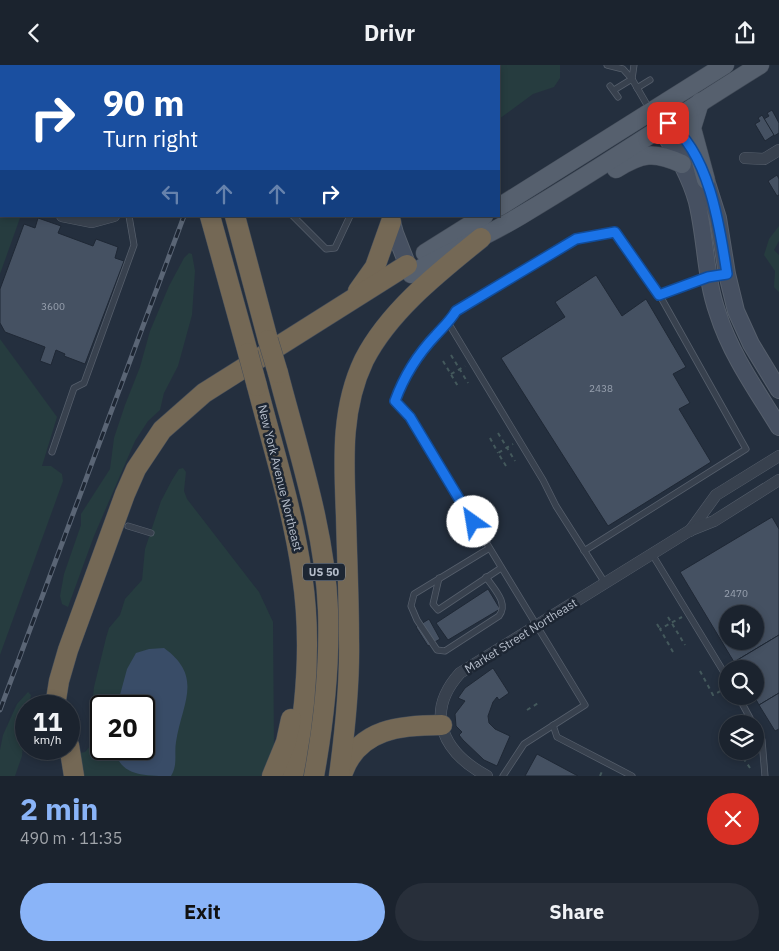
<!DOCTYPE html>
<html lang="en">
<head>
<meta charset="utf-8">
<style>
  body { margin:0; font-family:"IBM Plex Sans",sans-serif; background:#282f3a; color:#f1f3f6; height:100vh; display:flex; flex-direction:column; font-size:19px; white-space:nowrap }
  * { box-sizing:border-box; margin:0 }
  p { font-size:16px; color:#a0a4aa }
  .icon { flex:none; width:28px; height:28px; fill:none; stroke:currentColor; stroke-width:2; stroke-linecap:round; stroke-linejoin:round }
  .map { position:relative; height:711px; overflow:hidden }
  .details { display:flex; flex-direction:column; background:#1b232e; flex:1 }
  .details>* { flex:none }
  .top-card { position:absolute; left:0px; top:0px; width:500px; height:152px; box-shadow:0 2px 8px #0003,0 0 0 1px #39404a; background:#1a4fa0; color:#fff; overflow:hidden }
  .controls { position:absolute; left:719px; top:540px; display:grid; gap:10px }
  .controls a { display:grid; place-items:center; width:45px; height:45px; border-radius:50%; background:#1b232e; box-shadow:0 2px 8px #0003,0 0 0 1px #39404a; font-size:25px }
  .speed { position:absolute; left:15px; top:630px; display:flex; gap:10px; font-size:25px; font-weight:700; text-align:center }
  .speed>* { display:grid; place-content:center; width:65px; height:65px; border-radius:50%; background:#1b232e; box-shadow:0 2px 8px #0003,0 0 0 1px #39404a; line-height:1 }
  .speed small { font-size:12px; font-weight:400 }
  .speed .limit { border:2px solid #111; border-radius:8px; background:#fff; color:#111 }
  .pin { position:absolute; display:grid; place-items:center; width:42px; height:42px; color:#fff; margin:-21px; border-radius:10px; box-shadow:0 2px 8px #0006 }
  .me { position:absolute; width:55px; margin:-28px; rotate:328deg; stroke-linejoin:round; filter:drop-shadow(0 0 4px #0008) }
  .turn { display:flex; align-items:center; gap:18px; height:105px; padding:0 20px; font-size:22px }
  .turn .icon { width:65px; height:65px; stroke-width:2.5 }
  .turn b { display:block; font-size:35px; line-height:42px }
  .lanes { display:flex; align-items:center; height:48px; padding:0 20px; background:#0003; justify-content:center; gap:25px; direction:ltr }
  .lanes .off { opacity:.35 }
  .round { display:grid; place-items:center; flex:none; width:52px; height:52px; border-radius:26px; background:#282f3a }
  .head { display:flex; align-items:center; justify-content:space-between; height:85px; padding:0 20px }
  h1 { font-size:30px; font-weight:700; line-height:38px; color:#8ab4f8 }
  .button { display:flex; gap:10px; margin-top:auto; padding:10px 20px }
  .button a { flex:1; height:58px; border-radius:30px; background:#8ab4f8; color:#111; font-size:20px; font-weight:700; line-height:58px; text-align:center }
  .button a+a { background:#282f3a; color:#f1f3f6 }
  header { display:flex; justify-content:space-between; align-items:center; height:65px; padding:0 20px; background:#1b232e; font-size:22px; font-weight:700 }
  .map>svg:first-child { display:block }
  .green { fill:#263c3f; fill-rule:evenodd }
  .water { fill:#394c67 }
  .building { fill:#455162; stroke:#1f2835; fill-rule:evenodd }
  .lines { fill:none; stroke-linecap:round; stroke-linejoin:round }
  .lane-casing { stroke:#565f6c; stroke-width:7 }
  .street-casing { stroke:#565f6c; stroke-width:12 }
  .secondary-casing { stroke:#565f6c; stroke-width:18 }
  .primary-casing { stroke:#414a57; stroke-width:19 }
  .highway-casing { stroke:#434c59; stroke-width:21 }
  .path { stroke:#44595c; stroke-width:2; stroke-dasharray:4 4; stroke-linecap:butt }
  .lane { stroke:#38414e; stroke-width:5.5 }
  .street { stroke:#38414e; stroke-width:11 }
  .secondary { stroke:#465061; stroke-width:16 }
  .primary { stroke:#56606e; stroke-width:18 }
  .highway { stroke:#746855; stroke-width:20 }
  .rail-casing { stroke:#5a6575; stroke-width:5 }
  .rail { stroke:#1d2633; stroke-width:3; stroke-dasharray:9; stroke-linecap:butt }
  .highway-bridge-casing { stroke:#434c59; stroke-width:21; stroke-linecap:butt }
  .highway-bridge { stroke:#746855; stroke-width:20 }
  .route-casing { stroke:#114b97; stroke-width:12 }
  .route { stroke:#1a73e8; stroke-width:9 }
  .labels { text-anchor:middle; stroke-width:5; stroke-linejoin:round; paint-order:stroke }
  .number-label { font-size:10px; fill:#98a1af }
  .shield { fill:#1d2633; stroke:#878f9c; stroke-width:1 }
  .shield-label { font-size:11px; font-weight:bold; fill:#b4bcc9 }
  .street-label { font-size:12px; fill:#b4bcc9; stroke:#1d2633 }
</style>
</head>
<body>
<header><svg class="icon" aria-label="back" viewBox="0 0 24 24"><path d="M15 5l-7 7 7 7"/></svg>Drivr<svg class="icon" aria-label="share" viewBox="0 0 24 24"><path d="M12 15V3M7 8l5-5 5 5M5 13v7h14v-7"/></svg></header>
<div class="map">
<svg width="779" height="711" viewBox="0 0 779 711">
  <rect width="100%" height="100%" fill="#242f3e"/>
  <g class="green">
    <path d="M0 0H56L1 1V151H25L20 153 0 209Z"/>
    <path d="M463 0H560V13L554 22 533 29 499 54V1H460Z"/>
    <path d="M779 161V176L774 185 779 190V227L774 222 775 206 764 190 769 174Z"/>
    <path d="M189 188 192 189 195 206 192 250 178 301 164 328 160 345 148 356 135 376 94 471 68 542 62 539 60 531 64 509 81 460V449L110 404 114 373 125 340 140 302 150 266 169 221 184 193Z"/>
    <path d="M0 274 57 352 42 401H51L62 409 63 416 0 590Z"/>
    <path d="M183 403 186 407 184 426 187 434 259 527 273 557 274 685 261 711H84L80 688 85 687 91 680 89 672 94 622 106 573 109 563 120 550 125 534 142 515 145 484 161 436 172 415 179 404ZM101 641H144V684H101Z"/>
    <path d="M28 627 31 630 29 641H26L22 691 15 711H0V685L3 670 17 639Z"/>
  </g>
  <path class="water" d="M164 583C204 612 182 638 176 677 174 689 178 700 171 711 144 711 119 711 115 684H144V641H117L127 604 136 588 149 584Z"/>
  <g class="building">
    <path d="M291 0H393L290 1Z"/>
    <path d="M772 45 779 58V68L774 71 764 54 769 51 767 48Z"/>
    <path d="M762 50 774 70 765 76 755 59 760 56 758 53Z"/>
    <path d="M777 110 779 114V130L777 131 768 116Z"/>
    <path d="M38 153 61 161 58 168 93 181 96 174 118 182 115 193 124 196 85 299 64 291 65 289 56 285 51 300 40 296 45 282 5 267 0 258V224L24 159 35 163Z"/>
    <path d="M596 210 622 251 646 234 686 302 673 309 690 338 679 344 711 397 608 461 501 293 565 252 555 237Z"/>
    <path d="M772 452 779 464V570L734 597 680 507ZM728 549H755V576H728Z"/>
    <path d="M488 524 500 544 448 575 436 558Z"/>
    <path d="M429 554 440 574 428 581 416 562Z"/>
    <path d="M779 570V628L759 640 754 631 755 604H738L734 597Z"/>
    <path d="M493 603 509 628 499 635 497 632 493 637 488 651 489 658 495 664 510 671 497 701 484 695 463 675 459 670 462 667 456 661 455 649 465 636 458 633 465 623Z"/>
    <path d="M779 628V664L775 666 759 640Z"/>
    <path d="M537 689 578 711H525Z"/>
  </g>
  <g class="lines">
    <g class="lane-casing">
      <g id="lane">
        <path d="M115 0 118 1"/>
        <path d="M607 0 623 4 632 14 650 45"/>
        <path d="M100 1 101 0"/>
        <path d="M610 21 618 32"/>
        <path d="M637 23 650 15"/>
        <path d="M614 25 632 14 634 0"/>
        <path d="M0 61H1"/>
        <path d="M293 151 326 184 335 183 350 151"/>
        <path d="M659 229 708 212 726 209"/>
        <path d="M449 259 543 415 556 441 605 518"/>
        <path d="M52 387 74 323 84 318 134 180 129 151"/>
        <path d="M128 461 151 468"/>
        <path d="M652 489 728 614"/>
        <path d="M486 512C494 524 509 538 499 551L445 586 437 585 417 555 411 541 414 529 488 484"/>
        <path d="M439 513 433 539 438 545 501 503"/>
        <path d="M738 631 762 675 765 711"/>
        <path d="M553 660 557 672 632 711"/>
        <path d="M503 711 524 679 585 640 410 352 395 336C404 311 418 289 436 270 444 261 450 256 455 246L576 174 615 167 659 229 746 384 584 486"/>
      </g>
    </g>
    <g class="street-casing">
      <g id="street">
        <path d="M63 1V0"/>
        <path d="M745 93 764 94 779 85"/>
        <path d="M62 151 92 157 114 151"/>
        <path d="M690 466 716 430 779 391"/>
        <path d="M487 711C444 688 423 649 460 608L689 466 714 456 779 415"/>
      </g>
    </g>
    <g class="secondary-casing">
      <g id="secondary">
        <path d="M416 1 417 0"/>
        <path d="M651 46C668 76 688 104 697 137 706 174 705 213 718 249 731 290 757 326 779 362"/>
        <path d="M659 52 677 64 706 115 718 153 727 209 736 246 751 279 779 325"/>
        <path d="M391 153 395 168 411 209"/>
      </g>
    </g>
    <g class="primary-casing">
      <g id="primary">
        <path d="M700 37 692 63 706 115"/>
        <path d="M616 104C642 88 654 86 682 99"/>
        <path d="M499 142 725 0"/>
        <path d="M425 188 484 151"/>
        <path d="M411 209C448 187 488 171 525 148 604 101 681 49 760 0"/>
      </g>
    </g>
    <g class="highway-casing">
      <g id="highway">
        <path d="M169 0V1"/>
        <path d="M194 0 195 1"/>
        <path d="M210 151 248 288"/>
        <path d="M235 151 268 275"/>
        <path d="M358 226 375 202 391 157"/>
        <path d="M278 308C298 385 325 465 328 545 330 601 324 656 314 711"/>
        <path d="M257 321C273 383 293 446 302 510 312 576 306 646 293 711"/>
        <path d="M55 641 59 616 68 585 125 429 136 404 162 365 204 328 407 200"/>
        <path d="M69 680 74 711"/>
        <path d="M343 707C359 663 402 660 442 660"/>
        <path d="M272 711 286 677 291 654"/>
        <path d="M339 711C345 666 350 621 349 575 349 534 347 492 346 451 344 398 340 345 364 295 389 246 439 207 481 173"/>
      </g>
    </g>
    <g class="path">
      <path d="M451 290 468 318"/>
      <path d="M443 296 459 323"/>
      <path d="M451 309 465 301"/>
      <path d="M498 368 515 396"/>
      <path d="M490 373 498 388"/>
      <path d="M506 401 498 388 513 379"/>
      <path d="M668 552 685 580"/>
      <path d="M657 559 660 564"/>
      <path d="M673 587 660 564 682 552"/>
      <path d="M700 606 713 630 728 622"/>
      <path d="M527 645 540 637"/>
      <path d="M741 689 744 694"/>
      <path d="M750 703 744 694 754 688"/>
      <path d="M600 711 603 704"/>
    </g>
    <use href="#lane" class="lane"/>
    <use href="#street" class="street"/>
    <use href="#secondary" class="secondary"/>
    <use href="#primary" class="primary"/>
    <use href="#highway" class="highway"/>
    <g class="rail-casing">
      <g id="rail">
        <path d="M239 1 240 0"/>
        <path d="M0 645 184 151"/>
      </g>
    </g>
    <use href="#rail" class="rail"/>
    <g class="highway-bridge-casing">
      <g id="highway-bridge">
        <path d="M268 275 278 308"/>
        <path d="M248 288 257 321"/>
      </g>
    </g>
    <use href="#highway-bridge" class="highway-bridge"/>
  </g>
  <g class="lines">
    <g class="route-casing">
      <path id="route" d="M473 457 410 352 395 336C404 311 418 289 436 270 444 261 450 256 456 246L576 174 615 167 659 230 708 212 727 209C720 163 709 86 668 58"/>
    </g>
    <use href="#route" class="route"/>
  </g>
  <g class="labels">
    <g class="number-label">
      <text x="53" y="245">3600</text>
      <text x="601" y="327">2438</text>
      <text x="736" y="532">2470</text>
    </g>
    <rect class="shield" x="303" y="498.5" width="42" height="17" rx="4"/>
    <g class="shield-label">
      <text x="324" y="511">US 50</text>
    </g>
    <g class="street-label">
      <text transform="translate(280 413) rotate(76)" y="4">New York Avenue Northeast</text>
      <text transform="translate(521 571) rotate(-32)" y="4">Market Street Northeast</text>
    </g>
  </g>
</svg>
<div class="controls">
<a><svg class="icon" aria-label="sound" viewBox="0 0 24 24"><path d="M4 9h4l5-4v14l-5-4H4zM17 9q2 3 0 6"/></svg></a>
<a><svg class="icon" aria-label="search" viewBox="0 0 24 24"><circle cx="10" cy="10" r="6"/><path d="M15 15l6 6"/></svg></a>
<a><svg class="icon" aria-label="layers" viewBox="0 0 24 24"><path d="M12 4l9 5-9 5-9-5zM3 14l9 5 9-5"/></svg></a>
</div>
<div class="speed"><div>11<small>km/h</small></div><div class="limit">20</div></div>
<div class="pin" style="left:668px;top:58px;background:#d93025"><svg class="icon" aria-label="arrive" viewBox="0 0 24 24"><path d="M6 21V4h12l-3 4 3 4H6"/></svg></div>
<svg class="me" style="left:473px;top:457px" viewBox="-20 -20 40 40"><circle r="19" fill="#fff"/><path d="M0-13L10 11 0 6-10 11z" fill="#1a73e8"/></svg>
<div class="top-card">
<div class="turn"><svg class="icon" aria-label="right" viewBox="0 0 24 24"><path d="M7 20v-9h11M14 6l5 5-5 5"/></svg><div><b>90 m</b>Turn right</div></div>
<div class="lanes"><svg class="icon off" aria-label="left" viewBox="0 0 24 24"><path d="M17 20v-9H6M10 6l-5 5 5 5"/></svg><svg class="icon off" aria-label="ahead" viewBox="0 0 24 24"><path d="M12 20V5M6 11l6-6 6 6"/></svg><svg class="icon off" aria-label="ahead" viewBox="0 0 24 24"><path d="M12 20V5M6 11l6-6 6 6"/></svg><svg class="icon" aria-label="right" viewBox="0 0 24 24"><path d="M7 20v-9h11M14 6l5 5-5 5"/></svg></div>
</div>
</div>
<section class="details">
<div class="head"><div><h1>2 min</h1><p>490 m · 11:35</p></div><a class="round" style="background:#d93025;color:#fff"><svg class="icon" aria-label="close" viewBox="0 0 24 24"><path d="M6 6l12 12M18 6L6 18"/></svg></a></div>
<div class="button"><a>Exit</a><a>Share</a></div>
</section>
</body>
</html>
